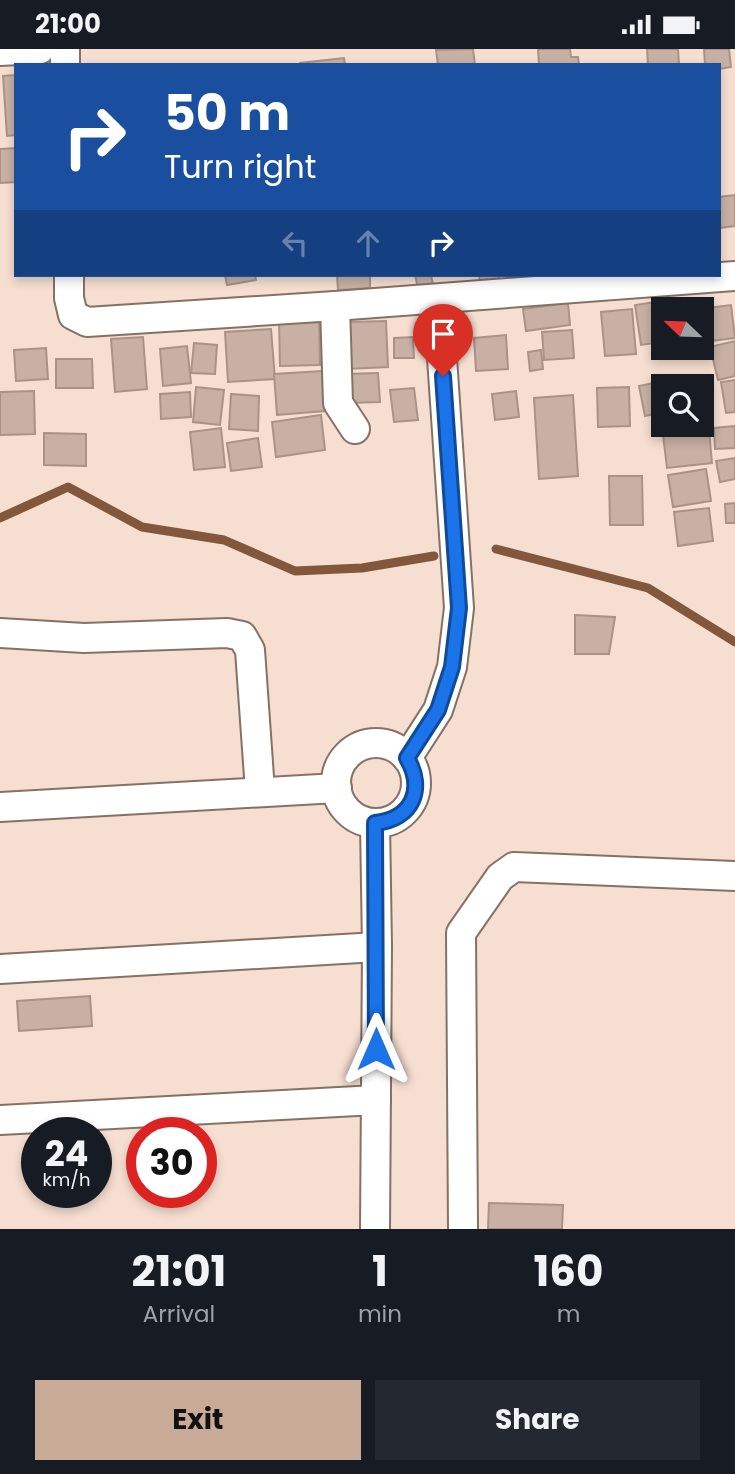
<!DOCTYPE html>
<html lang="en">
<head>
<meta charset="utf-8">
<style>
  body { margin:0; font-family:Poppins,sans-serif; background:#242831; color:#f1f3f6; height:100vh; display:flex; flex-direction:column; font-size:26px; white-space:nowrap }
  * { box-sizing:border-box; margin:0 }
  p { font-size:23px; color:#9ea1a6 }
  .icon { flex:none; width:38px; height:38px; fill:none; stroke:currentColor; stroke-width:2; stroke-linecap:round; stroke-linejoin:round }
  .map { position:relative; height:1180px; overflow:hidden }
  .panel { display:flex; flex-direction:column; background:#171b24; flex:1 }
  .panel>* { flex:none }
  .guide { position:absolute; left:14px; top:14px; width:707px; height:214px; border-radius:0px; box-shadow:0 4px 10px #0003; background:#1a4fa0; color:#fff; overflow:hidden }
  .needle { width:46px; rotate:293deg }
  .fabs { position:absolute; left:651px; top:248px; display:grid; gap:14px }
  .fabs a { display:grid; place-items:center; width:63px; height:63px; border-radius:0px; background:#171b24; box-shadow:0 4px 10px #0003; font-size:35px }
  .speed { position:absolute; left:21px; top:1068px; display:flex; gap:14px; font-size:35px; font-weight:700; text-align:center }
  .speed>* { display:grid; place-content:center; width:91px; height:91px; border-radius:50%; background:#171b24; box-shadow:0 4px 10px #0003; line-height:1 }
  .speed small { font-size:18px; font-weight:400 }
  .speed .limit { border:10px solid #d22; background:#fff; color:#111 }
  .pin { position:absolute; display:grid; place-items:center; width:60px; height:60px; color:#fff; margin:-72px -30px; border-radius:50% 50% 50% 0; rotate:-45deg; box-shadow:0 0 7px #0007 }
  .pin .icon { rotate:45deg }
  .me { position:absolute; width:77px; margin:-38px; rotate:0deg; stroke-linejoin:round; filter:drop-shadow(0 0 5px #0008) }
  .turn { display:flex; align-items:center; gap:24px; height:147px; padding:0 35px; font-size:32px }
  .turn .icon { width:91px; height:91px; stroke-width:2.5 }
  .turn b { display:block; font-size:49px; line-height:60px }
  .lanes { display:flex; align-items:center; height:66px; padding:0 35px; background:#0003; justify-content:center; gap:35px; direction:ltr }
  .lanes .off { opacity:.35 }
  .eta { display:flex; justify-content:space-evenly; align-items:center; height:119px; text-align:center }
  .eta b { font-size:42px; font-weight:700; line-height:49px }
  .primary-button { display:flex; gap:14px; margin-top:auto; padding:14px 35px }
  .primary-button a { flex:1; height:80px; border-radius:0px; background:#c8aa97; color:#111; font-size:28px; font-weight:700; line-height:80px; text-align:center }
  .primary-button a+a { background:#242831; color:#f1f3f6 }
  .status { display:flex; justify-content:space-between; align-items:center; height:49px; padding:0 35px; background:#171b24; direction:ltr }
  .status svg { height:19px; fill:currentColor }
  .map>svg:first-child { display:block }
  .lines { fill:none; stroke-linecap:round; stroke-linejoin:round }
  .stream { stroke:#83573c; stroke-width:9 }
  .building { fill:#c8b1a4; stroke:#a99386; stroke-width:2 }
  .minor-casing { stroke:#867165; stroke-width:32 }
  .minor { stroke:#fff; stroke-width:28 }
  .route-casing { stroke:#114b97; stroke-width:18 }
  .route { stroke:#1a73e8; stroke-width:12 }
</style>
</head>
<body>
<div class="status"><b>21:00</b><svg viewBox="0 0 49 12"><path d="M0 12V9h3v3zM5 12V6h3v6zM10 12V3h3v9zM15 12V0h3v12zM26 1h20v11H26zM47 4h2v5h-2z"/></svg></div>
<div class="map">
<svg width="735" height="1180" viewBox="0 0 735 1180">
  <rect width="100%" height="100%" fill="#f6ded1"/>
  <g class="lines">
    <g class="stream">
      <path d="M0 469 68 438 142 478 224 491 295 522 362 519 434 507"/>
      <path d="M496 500 648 539 735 593"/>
    </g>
  </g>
  <g class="building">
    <path d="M473 0 475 16H438L436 1Z"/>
    <path d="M538 0H570L571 8H578L579 16H539Z"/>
    <path d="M647 0H678L679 16H648Z"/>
    <path d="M704 0H729L731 18 719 20V16H705Z"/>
    <path d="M344 9 345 16H300V14Z"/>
    <path d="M16 26V86L7 87 3 27Z"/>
    <path d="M16 99V133L0 134V100Z"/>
    <path d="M735 146V177L719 179V148Z"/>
    <path d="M225 226H255L256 231 227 236Z"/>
    <path d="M337 226H370V239L338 241Z"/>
    <path d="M415 226H431L434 240 419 244Z"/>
    <path d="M479 226H499V230L480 233Z"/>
    <path d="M670 251 671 261H663V293L641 296 635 256Z"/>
    <path d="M568 254 570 276 526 282 523 260Z"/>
    <path d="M731 256 735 289 703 293 702 261 699 260Z"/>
    <path d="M632 260 636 305 605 307 601 263Z"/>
    <path d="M319 267 320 316 280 317 279 269Z"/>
    <path d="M386 272 388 318 347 320 346 273Z"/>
    <path d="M271 280 275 330 228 333 225 283Z"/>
    <path d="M572 281 574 309 544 311 542 283Z"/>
    <path d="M506 286 508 320 476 322 474 289Z"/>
    <path d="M143 288 147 340 115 343 111 290Z"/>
    <path d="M413 288 414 309H394V289Z"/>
    <path d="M735 292V327L718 331 710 298Z"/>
    <path d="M194 294 217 296 215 325 191 324Z"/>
    <path d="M187 297 191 334 163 337 160 300Z"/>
    <path d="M46 299 48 330 16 332 14 301Z"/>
    <path d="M541 301 543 320 530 322 528 303Z"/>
    <path d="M56 310H92L93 339H56Z"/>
    <path d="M322 322 325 362 277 366 274 325Z"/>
    <path d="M378 324 380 353 345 354V325Z"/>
    <path d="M673 330 674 338H663V363L645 367 639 337Z"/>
    <path d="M735 331V363L726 364 721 333Z"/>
    <path d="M196 338 224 341 220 376 193 373Z"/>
    <path d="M629 338 630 377 598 378 597 339Z"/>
    <path d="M414 339 418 371 394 373 390 341Z"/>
    <path d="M34 342 35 385 0 386V343Z"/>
    <path d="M516 342 519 368 495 371 492 345Z"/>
    <path d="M190 343 191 368 161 370 160 345Z"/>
    <path d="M231 345 259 347 258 382 229 380Z"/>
    <path d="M573 346 578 427 539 430 534 349Z"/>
    <path d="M321 366 325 401 276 408 272 373Z"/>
    <path d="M735 377V399L715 400 714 379Z"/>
    <path d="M221 379 225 418 194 421 190 383Z"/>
    <path d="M709 381 712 414 667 419 663 386Z"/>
    <path d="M44 384 86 385V417L44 416Z"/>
    <path d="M258 389 262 418 231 422 227 394Z"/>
    <path d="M735 409V430L720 433 716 412Z"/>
    <path d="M706 420 711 452 673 458 668 426Z"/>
    <path d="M609 427H642L643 476H610Z"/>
    <path d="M735 454V474H726L725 455Z"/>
    <path d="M709 459 713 492 678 497 674 463Z"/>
    <path d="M575 566 615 568 609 605H575Z"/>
    <path d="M90 947 92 977 19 982 17 952Z"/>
    <path d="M489 1154 563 1156 562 1180H488Z"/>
  </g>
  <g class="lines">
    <g class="minor-casing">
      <g id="minor">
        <path d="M65 0V16"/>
        <path d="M0 2 40 0"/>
        <path d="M69 226V249L73 266 87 273 335 257 735 227"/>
        <path d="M335 257 338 354 355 380"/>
        <path d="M0 584 84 589 227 584 242 587 250 601 260 742"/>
        <circle cx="376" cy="734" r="40"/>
        <path d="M407 709 438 661 452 618 459 559 438 250"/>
        <path d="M0 758 337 739"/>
        <path d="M0 920 377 898"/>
        <path d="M0 1071 376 1051"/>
        <path d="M375 1180 377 898 375 774"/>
        <path d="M463 1180 461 884 500 828 514 818 735 827"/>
      </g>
    </g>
    <use href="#minor" class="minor"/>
  </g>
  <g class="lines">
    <g class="route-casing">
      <path id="route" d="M376 1000 375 774C413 770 425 740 407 709L438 661 452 618 459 559 443 327"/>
    </g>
    <use href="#route" class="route"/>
  </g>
</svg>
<div class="fabs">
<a><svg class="needle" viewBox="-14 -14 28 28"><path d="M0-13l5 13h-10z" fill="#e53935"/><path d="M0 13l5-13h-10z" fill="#9ea1a6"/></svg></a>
<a><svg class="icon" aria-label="search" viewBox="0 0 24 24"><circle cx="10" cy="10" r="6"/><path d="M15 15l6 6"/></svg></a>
</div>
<div class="speed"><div>24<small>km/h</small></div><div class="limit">30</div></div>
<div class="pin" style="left:443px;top:327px;background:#d93025"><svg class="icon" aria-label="arrive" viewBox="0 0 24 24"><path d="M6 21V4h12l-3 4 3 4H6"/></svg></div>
<svg class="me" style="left:376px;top:1000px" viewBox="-20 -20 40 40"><path d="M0-17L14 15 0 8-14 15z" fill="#1a73e8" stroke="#fff" stroke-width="4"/></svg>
<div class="guide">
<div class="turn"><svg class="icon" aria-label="right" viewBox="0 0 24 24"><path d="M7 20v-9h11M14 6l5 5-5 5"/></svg><div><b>50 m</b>Turn right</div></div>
<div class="lanes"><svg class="icon off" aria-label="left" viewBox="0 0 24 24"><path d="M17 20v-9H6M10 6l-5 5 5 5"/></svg><svg class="icon off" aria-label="ahead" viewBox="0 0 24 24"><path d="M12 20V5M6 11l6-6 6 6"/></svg><svg class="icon" aria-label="right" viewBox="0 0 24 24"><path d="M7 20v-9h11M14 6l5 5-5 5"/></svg></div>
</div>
</div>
<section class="panel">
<div class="eta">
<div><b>21:01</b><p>Arrival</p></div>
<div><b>1</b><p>min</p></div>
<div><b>160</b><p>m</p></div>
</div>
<div class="primary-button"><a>Exit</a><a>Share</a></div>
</section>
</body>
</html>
